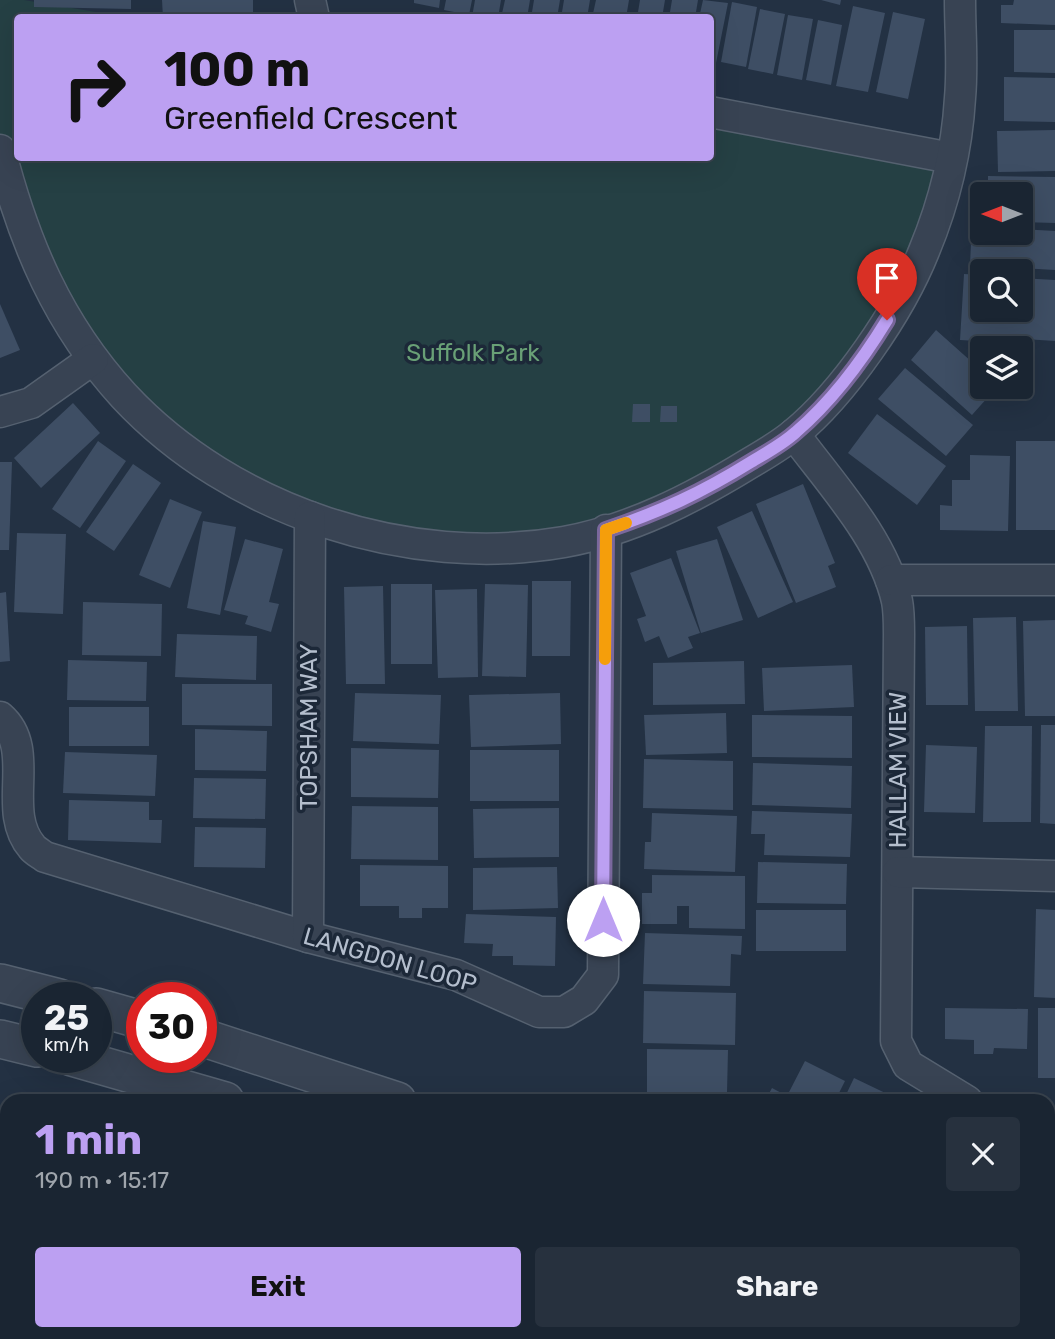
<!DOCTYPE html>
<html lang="en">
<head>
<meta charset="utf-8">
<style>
  body { margin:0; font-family:Rubik,sans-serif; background:#27313e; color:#f1f3f6; height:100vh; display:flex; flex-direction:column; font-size:26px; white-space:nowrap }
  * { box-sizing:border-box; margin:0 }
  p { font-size:23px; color:#9fa5ac }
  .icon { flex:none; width:38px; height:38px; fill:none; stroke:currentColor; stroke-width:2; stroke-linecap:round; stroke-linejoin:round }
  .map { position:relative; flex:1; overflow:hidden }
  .sheet { position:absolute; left:0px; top:1094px; width:1055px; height:247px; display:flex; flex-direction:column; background:#1a2532; border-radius:21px 21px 0 0; box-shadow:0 7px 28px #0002,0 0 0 2px #38424d }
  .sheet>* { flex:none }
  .banner { position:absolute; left:14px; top:14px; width:700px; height:147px; border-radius:7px; box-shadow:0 7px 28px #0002,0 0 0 2px #38424d; background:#bca0f2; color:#111; overflow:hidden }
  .needle { width:46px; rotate:270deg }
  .controls { position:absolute; left:970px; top:182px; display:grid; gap:14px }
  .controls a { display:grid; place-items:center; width:63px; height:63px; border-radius:7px; background:#1a2532; box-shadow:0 7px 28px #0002,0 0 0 2px #38424d; font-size:35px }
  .speed { position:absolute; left:21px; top:982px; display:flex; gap:14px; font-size:35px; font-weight:700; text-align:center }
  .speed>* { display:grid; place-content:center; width:91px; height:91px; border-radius:50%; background:#1a2532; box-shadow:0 7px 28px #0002,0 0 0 2px #38424d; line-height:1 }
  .speed small { font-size:18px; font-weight:400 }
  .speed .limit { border:10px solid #d22; background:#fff; color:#111 }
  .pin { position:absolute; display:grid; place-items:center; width:60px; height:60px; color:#fff; margin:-72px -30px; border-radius:50% 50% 50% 0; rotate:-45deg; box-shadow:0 0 7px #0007 }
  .pin .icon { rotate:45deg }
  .me { position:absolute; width:77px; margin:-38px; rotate:0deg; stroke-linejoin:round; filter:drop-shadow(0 0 5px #0008) }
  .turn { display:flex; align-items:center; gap:24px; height:147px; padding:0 35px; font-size:32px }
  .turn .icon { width:91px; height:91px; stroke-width:2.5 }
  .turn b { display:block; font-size:49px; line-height:60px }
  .round { display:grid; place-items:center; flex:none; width:74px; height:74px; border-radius:7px; background:#27313e }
  .summary { display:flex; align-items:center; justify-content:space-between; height:119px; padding:0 35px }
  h1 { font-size:42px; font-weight:700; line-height:52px; color:#bca0f2 }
  .primary-button { display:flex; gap:14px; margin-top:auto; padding:14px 35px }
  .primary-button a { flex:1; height:80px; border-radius:7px; background:#bca0f2; color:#111; font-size:28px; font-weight:700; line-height:80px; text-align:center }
  .primary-button a+a { background:#27313e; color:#f1f3f6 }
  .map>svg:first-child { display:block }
  .green { fill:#254044 }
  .building { fill:#3e4e64 }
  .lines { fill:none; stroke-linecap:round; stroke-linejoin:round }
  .minor-casing { stroke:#556170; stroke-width:33 }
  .tertiary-casing { stroke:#556170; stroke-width:40 }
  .minor { stroke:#384353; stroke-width:30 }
  .tertiary { stroke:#384353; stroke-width:37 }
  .route-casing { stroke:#7a689d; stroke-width:18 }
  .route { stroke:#bca0f2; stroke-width:12 }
  .slow { stroke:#f59e0b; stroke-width:12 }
  .labels { text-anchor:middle; stroke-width:7; stroke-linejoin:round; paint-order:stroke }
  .park-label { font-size:24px; fill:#69a076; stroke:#1c2838 }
  .street-label { font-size:24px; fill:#b4becd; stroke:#1c2838 }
</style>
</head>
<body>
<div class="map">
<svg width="1055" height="1339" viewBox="0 0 1055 1339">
  <rect width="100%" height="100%" fill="#233143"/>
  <path class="green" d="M0 0H24L126 17 18 18V158H710L711 117 951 158 935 224 820 408 656 514 457 547 242 485 82 346 0 150Z"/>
  <g class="building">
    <path d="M34 0H131V9L34 7Z"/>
    <path d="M162 0H253V18H163Z"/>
    <path d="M414 0H440L439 8 414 3Z"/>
    <path d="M446 0H472L469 15 444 10Z"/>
    <path d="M475 0H501L498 18 472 17Z"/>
    <path d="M505 0H530L527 18H501Z"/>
    <path d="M534 0H560L557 18H531Z"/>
    <path d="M564 0H590L587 18H561Z"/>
    <path d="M596 0H629L626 18H592Z"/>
    <path d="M640 0H665L662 18H637Z"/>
    <path d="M672 0H698L695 18H669Z"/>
    <path d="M703 0 728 3 716 63 710 62V18H699Z"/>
    <path d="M821 0H841L840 5Z"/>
    <path d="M1014 0H1055V25L1001 23V5H1013Z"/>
    <path d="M732 2 757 7 746 67 721 62Z"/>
    <path d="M853 6 885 13 868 92 836 86Z"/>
    <path d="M760 9 785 14 773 74 748 69Z"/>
    <path d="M893 12 925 19 908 99 876 92Z"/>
    <path d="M788 15 813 19 802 80 777 75Z"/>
    <path d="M818 20 842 25 831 85 806 80Z"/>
    <path d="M1014 30H1055V73L1014 72Z"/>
    <path d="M1004 77 1055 78V122L1004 121Z"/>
    <path d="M1055 130V171L998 172 997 131Z"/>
    <path d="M988 176 1055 177V223L1020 222V194H988Z"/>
    <path d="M1020 229 1055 231V270L970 265 971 243H981L982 233H1020Z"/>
    <path d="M964 274 982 275V310H1020V278L1055 280V341L994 337 993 342 960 340Z"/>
    <path d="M0 304 20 350 0 358Z"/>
    <path d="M936 330 982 371V387H997L972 415 911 360Z"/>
    <path d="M905 368 973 425 946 456 878 399Z"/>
    <path d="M73 403 100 433 41 488 14 458Z"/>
    <path d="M633 404H650V422H632Z"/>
    <path d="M661 406H677V422H660Z"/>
    <path d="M877 414 946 466 917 505 848 453Z"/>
    <path d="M98 441 126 461 80 528 52 509Z"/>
    <rect x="1016" y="441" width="39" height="89"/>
    <path d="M970 455 1010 456 1008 531 940 530V505L952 506V480H970Z"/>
    <path d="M0 462H12L9 550H0Z"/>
    <path d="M133 464 161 483 114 551 86 532Z"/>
    <path d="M803 484 835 563 828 566 836 587 796 603 756 504Z"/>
    <path d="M170 499 202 512 170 588 139 575Z"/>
    <path d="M752 511 793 602 758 618 717 527Z"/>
    <path d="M203 521 236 527 220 615 187 608Z"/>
    <path d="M17 533 66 534 63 614 14 612Z"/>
    <path d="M245 539 283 549 269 602 279 604 271 632 245 624 248 616 224 610Z"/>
    <path d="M717 539 743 620 701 633 676 551Z"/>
    <path d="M671 558 700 633 688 637 693 648 668 658 659 636 645 642 637 619 646 616 630 573Z"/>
    <path d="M532 581H571L570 656H532Z"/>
    <rect x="391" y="584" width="41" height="80"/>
    <path d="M485 584 528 585 526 677 482 676Z"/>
    <path d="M383 586 385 684H346L344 587Z"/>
    <path d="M477 589 478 677 438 678 435 590Z"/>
    <path d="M6 592 10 661 0 662V593Z"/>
    <path d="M83 602 162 604 161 656 82 655Z"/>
    <path d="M1016 617 1018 711H975L973 618Z"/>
    <path d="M1055 620V716H1025L1023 621Z"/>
    <path d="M967 626 968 705H926L925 627Z"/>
    <path d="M177 634 257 636 256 680 175 677Z"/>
    <path d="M68 660 147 662 146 701 67 700Z"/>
    <path d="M744 661 745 704 653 705V663Z"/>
    <path d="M852 665 854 707 764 711 762 668Z"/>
    <path d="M182 684H272V726L182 725Z"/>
    <path d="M355 693 441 695 439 744 353 741Z"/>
    <path d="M560 693 561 744 471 747 469 695Z"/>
    <rect x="69" y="707" width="80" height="39"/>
    <path d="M726 713 727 753 646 755 644 715Z"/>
    <path d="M752 715 852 716V758L752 757Z"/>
    <path d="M1041 725H1055V824L1040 823Z"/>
    <path d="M985 726H1032L1031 822H983Z"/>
    <path d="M195 729 267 731 266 771 195 770Z"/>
    <path d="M926 745 977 747 975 813 924 812Z"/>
    <path d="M351 748 439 750 438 798 351 797Z"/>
    <rect x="470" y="750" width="89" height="51"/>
    <path d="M65 752 157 755 155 796 63 793Z"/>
    <path d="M644 759 733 761V810L643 808Z"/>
    <path d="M753 763 852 766 851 808 752 805Z"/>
    <path d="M194 778 266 779 265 819 193 818Z"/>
    <path d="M69 800 149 802V820H162L161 843 68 840Z"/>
    <path d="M352 806 438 807V860L351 859Z"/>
    <path d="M559 808V857L474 858 473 809Z"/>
    <path d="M752 811 852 814 850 857 764 855 765 834H751Z"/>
    <path d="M652 813 737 816 735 872 644 869 645 842H651Z"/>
    <path d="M195 827 266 828 265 868 194 867Z"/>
    <path d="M758 862 847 864 846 904 757 903Z"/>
    <path d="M360 865 448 866V908H422V918H399V906H360Z"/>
    <path d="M557 867 558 908 473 910V868Z"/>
    <path d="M652 875 745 876V929L689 928V906H677V924H642V893H652Z"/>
    <path d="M1036 909 1055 910V998L1034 997Z"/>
    <rect x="756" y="910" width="90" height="41"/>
    <path d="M466 914 556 917 555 966 513 965V956H492L493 944 464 943Z"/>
    <path d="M645 933 742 936 741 955 731 954 730 986 643 984Z"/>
    <path d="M644 991 736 993 735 1045 643 1043Z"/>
    <path d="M945 1008 1028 1009 1027 1049 994 1048 993 1054H974V1040L945 1039Z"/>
    <rect x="1038" y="1008" width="17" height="70"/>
    <path d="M647 1049 728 1050 727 1093 647 1092Z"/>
    <path d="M805 1061 845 1081 835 1101H765L772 1088 787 1096Z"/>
    <path d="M854 1078 902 1101H843Z"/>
    <path d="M1051 1182 1055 1183V1265L1048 1263V1192Z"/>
  </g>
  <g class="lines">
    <g class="minor-casing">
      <g id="minor">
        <path d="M310 0 314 18"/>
        <path d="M710 112 951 158"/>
        <path d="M0 150C24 243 58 324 124 396 232 512 409 569 564 542 631 530 693 498 750 463 765 454 781 445 794 434 844 393 900 311 924 251 944 203 957 149 960 98 963 66 960 32 960 0"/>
        <path d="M0 412 31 403 93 359"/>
        <path d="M794 434C831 484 883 539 897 601 899 611 899 623 899 634L896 1041 908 1065 967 1101"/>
        <path d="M891 580H1055"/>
        <path d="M0 717C38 750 0 810 32 847 35 851 41 854 45 857L308 937 456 975 539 1012H564L584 1000 603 975 606 530"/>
        <path d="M898 872 1055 876"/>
        <path d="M308 937 310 517"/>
        <path d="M1048 1143 1055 1145"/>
        <path d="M0 1162 7 1164"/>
        <path d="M0 1268 7 1243"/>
        <path d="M525 1334 538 1339"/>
      </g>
    </g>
    <g class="tertiary-casing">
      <g id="tertiary">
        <path d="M0 983 59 998"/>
        <path d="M96 1007 142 1020"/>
        <path d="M201 1037 397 1101"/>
        <path d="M0 1039 37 1048"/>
        <path d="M72 1057 225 1101"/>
        <path d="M797 1334 808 1339"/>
        <path d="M913 1334 924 1339"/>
      </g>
    </g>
    <use href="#minor" class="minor"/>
    <use href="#tertiary" class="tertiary"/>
  </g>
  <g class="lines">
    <g class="route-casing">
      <path id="route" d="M603 920 606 530C662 511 701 493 751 462 766 453 783 444 796 432 832 401 862 361 887 320"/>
    </g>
    <use href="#route" class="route"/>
    <path class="slow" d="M605 659 606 530 626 523"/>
  </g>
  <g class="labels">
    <g class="park-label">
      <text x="473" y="361">Suffolk Park</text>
    </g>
    <g class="street-label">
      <text transform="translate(309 727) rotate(-90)" y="8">TOPSHAM WAY</text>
      <text transform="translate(898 770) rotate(-90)" y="8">HALLAM VIEW</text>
      <text transform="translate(390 960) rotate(16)" y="8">LANGDON LOOP</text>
    </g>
  </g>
</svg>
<div class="controls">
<a><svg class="needle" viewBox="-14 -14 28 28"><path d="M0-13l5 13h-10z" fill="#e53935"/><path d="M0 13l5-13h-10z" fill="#9fa5ac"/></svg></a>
<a><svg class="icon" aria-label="search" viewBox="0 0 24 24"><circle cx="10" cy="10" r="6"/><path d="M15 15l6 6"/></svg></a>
<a><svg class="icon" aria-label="layers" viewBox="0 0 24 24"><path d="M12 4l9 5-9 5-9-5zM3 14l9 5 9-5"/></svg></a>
</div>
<div class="speed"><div>25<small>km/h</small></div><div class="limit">30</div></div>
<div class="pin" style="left:887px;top:320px;background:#d93025"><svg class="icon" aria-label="arrive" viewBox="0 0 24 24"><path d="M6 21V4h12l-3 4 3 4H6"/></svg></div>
<svg class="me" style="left:603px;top:920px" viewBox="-20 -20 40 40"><circle r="19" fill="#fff"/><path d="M0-13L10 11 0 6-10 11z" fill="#bca0f2"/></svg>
<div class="banner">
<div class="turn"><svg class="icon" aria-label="right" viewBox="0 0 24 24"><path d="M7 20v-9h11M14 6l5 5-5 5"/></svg><div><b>100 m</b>Greenfield Crescent</div></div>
</div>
<section class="sheet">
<div class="summary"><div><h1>1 min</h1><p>190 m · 15:17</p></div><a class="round"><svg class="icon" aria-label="close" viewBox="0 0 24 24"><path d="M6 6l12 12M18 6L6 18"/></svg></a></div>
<div class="primary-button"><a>Exit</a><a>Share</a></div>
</section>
</div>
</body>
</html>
